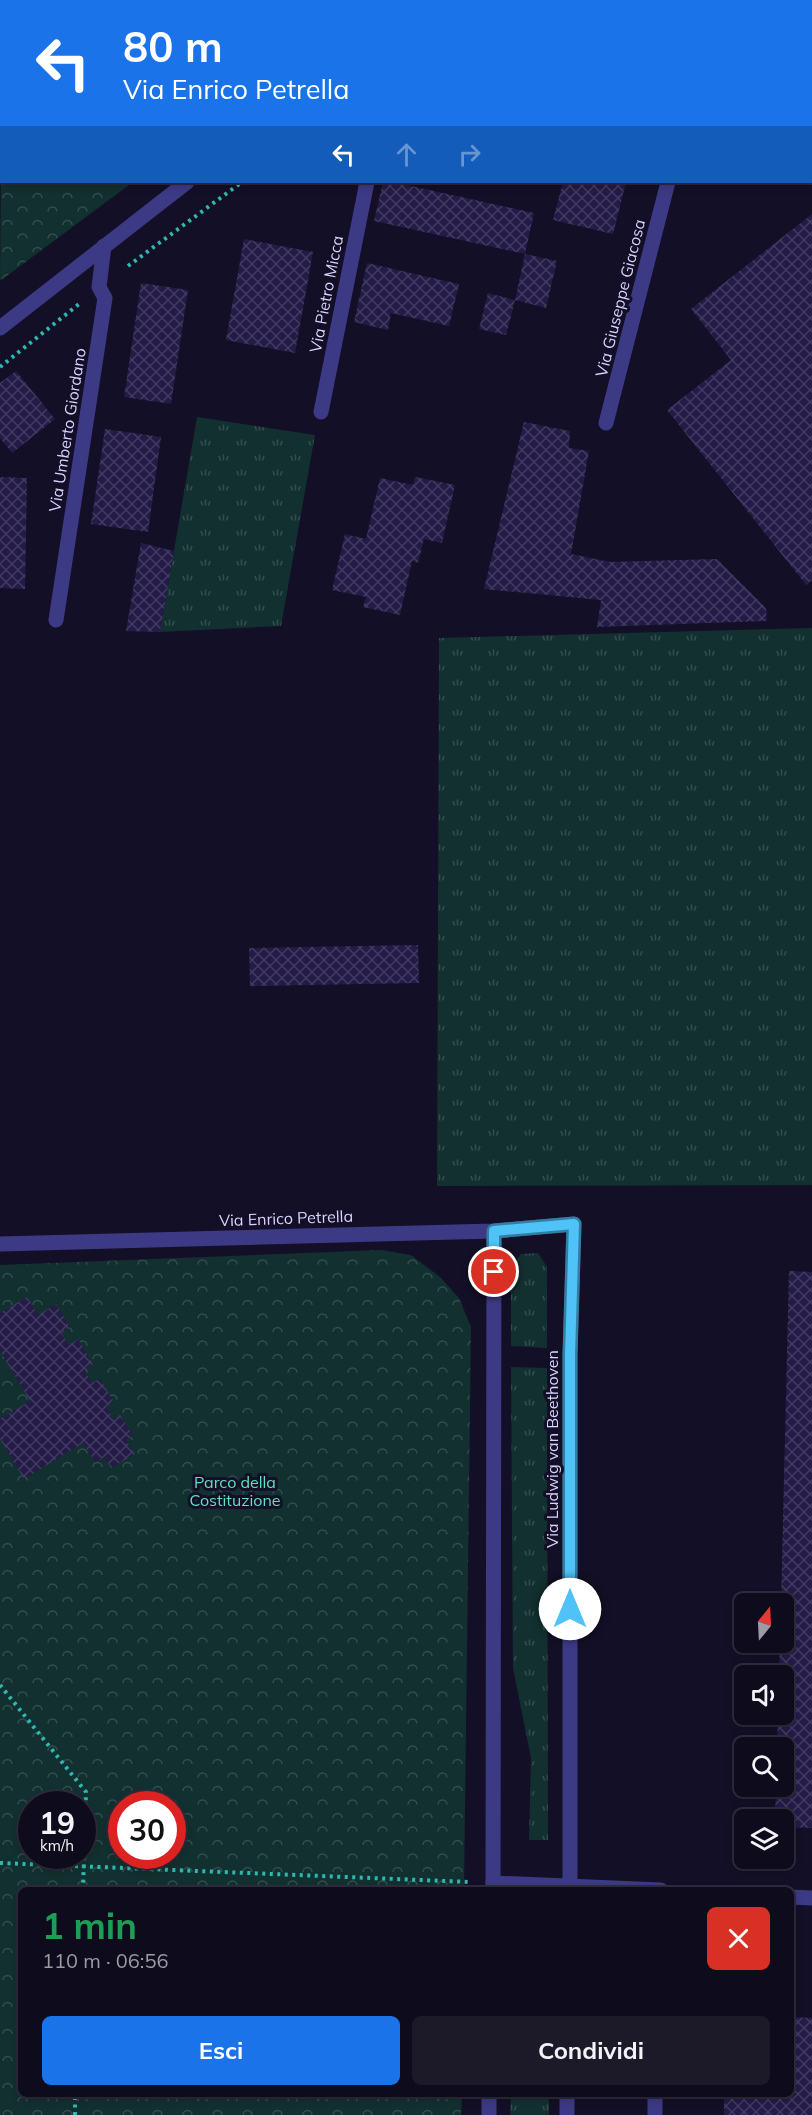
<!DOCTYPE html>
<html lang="it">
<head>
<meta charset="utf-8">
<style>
  body { margin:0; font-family:Mulish,sans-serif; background:#1c1929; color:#f1f3f6; height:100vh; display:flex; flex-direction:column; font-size:22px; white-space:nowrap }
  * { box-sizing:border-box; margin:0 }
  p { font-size:20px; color:#9b9ba3 }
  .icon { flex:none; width:33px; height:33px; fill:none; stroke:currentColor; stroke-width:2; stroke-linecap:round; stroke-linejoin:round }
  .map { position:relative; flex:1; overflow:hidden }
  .side { position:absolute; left:18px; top:1887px; width:776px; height:210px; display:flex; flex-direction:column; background:#0e0b1c; border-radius:9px; box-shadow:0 3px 9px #0003,0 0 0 2px #2e2b3b }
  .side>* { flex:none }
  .top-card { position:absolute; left:0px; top:0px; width:813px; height:183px; box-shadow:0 3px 9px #0003,0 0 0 2px #2e2b3b; background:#1a73e8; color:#fff; overflow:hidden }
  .needle { width:39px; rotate:18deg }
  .buttons { position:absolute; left:734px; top:1593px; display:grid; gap:12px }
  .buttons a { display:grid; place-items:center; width:60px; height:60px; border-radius:9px; background:#0e0b1c; box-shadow:0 3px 9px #0003,0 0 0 2px #2e2b3b; font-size:30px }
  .speed { position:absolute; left:18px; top:1791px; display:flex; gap:12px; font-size:30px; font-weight:700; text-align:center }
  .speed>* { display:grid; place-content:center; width:78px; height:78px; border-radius:50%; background:#0e0b1c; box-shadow:0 3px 9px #0003,0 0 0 2px #2e2b3b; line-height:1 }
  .speed small { font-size:15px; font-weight:400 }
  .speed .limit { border:9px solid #d22; background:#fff; color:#111 }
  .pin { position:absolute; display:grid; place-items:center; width:51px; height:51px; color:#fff; margin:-26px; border:3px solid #fff; border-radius:50%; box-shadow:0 2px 6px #0007 }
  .me { position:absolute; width:66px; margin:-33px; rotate:0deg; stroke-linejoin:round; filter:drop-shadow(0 0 4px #0008) }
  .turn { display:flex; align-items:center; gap:21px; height:126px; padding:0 24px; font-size:27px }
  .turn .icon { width:78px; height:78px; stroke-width:2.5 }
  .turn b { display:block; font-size:42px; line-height:51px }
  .lanes { display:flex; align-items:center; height:57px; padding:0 24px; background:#0003; justify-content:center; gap:30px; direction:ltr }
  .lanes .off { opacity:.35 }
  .round { display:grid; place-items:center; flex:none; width:63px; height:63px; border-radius:9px; background:#1c1929 }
  .summary { display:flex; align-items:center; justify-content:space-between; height:102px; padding:0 24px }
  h1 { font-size:36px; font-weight:700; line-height:45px; color:#1e9e55 }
  .action { display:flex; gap:12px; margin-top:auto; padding:12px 24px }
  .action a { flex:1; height:69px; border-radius:9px; background:#1a73e8; color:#fff; font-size:24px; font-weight:700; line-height:69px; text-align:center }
  .action a+a { background:#1c1929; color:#f1f3f6 }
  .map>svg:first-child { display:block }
  .grass { fill:url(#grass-tufts) }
  .forest { fill:url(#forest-crowns); fill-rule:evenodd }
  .building { fill:url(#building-cross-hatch) }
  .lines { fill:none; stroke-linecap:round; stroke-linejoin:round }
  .path { stroke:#2fb8b0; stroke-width:4; stroke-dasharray:3 4.5; stroke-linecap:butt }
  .minor { stroke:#3d3a85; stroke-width:15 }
  .route-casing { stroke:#337fa1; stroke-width:15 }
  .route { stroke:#4fc3f7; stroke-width:10 }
  .labels { text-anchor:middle; stroke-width:6; stroke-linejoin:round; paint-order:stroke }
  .street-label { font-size:16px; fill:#d9d4ff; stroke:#130f26 }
  .park-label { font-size:16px; fill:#5fe0c0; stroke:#130f26 }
</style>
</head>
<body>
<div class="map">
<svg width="812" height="2115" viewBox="0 0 812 2115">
  <defs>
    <pattern id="grass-tufts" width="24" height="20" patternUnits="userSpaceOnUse" patternTransform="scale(1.5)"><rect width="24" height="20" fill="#12302f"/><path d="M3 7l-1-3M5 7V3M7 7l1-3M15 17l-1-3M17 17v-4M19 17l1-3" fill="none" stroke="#344d4e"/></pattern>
    <pattern id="forest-crowns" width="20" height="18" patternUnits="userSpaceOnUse" patternTransform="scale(1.5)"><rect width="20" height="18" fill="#12302f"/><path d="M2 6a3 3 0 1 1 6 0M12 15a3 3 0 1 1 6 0" fill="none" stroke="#344d4e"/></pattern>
    <pattern id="building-cross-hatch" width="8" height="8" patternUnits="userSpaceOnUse" patternTransform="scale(1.5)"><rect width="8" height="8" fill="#241b47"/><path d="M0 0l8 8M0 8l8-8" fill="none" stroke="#433b63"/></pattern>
  </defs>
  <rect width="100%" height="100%" fill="#130f26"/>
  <g class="grass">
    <path d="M197 417 315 435 281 626 160 632Z"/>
    <path d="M812 628V1185L437 1186 439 638Z"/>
    <path d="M538 1253 547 1267V1348L511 1346V1268L521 1254Z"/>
    <path d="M511 1367 547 1368 548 1840H529L531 1758 513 1668Z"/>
    <path d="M511 2094H549V2115H510Z"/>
  </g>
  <g class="forest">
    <path d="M1 168 2 182H133L0 281Z"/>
    <path d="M381 1250 411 1255 440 1277 459 1298 471 1327 464 1890H21V2094H462L461 2115H0V1265ZM32 1804H82V1856H32ZM122 1804H172V1856H122Z"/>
  </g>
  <g class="building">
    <path d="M383 182H393L534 213 525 254 557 261 546 308 515 300 525 254 374 221Z"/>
    <path d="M563 182H626L613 234 553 220Z"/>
    <path d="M812 214V580L806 585 667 410 731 360 691 309Z"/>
    <path d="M244 239 313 252 295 353 226 340Z"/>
    <path d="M367 263 459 284 449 326 391 313 388 330 354 322Z"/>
    <path d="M141 283 188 290 171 404 124 397Z"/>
    <path d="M488 293 515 300 506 335 479 329Z"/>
    <path d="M16 371 55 419 12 453 0 438V383Z"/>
    <path d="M524 422 570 431 569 448 589 451 571 554 610 562 717 559 766 608 767 621 597 627 601 600 484 589Z"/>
    <path d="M105 429 161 437 148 532 91 524Z"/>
    <path d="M0 477 27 478 25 589 0 588Z"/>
    <path d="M415 477 455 485 442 543 424 539 418 563 412 561 400 615 363 607 366 597 332 590 345 534 366 539 380 478 413 485Z"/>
    <path d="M141 543 174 551 160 632 126 631Z"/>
    <path d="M418 945 419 983 250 986 249 948Z"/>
    <path d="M789 1271 812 1272V1828L783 1827V1820H775L776 1786H783V1748H777L778 1714H783V1676H779L780 1642H783V1604H781Z"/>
    <path d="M27 1297 38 1315 56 1304 70 1327 61 1332 69 1345 78 1339 93 1364 84 1370 92 1383 100 1379 114 1402 106 1406 113 1419 120 1415 133 1436 126 1440 135 1454 111 1468 104 1457 95 1462 83 1443 24 1479 0 1439V1419L30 1401 0 1351V1313Z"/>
    <path d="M790 2017 812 2018V2115H724V2094H790Z"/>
  </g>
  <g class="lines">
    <g class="path">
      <path d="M491 2 493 0"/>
      <path d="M128 266 242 182"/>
      <path d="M0 367 79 304"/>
      <path d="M0 1685 86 1792 83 1890"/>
      <path d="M0 1863 470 1882"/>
      <path d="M75 2115V2094"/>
    </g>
    <g class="minor">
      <path d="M23 2 26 0"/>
      <path d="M130 2 132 0"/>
      <path d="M422 2 424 0"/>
      <path d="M713 2 714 0"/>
      <path d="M0 15H2"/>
      <path d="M0 100 2 99"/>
      <path d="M0 328 187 182"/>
      <path d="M321 412 367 182"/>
      <path d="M606 423 668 182"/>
      <path d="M56 620 105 298 99 287 104 246"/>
      <path d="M0 1244 494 1231 574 1224 570 1355V1890"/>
      <path d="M493 1883 661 1890"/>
      <path d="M493 1890 494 1231"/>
      <path d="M790 1897 812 1898"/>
      <path d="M489 2115V2094"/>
      <path d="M567 2115V2094"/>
      <path d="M655 2115V2094"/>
    </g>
  </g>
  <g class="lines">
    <g class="route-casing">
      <path id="route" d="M494 1272V1231L574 1224 570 1355V1609"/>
    </g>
    <use href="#route" class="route"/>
  </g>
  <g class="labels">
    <g class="street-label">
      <text transform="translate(326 294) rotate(-79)" y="6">Via Pietro Micca</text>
      <text transform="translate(620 298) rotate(-76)" y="6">Via Giuseppe Giacosa</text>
      <text transform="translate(67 430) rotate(-81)" y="6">Via Umberto Giordano</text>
      <text transform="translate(286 1218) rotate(-2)" y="6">Via Enrico Petrella</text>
      <text transform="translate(552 1449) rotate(-90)" y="6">Via Ludwig van Beethoven</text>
    </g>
    <g class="park-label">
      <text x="235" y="1488">Parco della<tspan x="235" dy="18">Costituzione</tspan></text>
    </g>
  </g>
</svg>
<div class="buttons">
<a><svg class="needle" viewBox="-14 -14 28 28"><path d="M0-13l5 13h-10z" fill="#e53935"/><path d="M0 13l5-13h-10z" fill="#9b9ba3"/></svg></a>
<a><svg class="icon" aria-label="sound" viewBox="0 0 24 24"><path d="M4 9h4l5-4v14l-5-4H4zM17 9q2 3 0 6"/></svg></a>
<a><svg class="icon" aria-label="search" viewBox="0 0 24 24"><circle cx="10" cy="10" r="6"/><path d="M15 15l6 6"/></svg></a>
<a><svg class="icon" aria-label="layers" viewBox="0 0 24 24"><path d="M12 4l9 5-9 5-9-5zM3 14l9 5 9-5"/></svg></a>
</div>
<div class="speed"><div>19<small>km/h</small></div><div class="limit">30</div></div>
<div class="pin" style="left:494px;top:1272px;background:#d93025"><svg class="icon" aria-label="arrive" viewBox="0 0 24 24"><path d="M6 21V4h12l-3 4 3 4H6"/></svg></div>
<svg class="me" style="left:570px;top:1609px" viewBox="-20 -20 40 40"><circle r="19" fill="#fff"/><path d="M0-13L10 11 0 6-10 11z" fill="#4fc3f7"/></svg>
<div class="top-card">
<div class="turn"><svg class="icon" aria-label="left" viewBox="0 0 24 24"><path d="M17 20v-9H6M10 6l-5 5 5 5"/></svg><div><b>80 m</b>Via Enrico Petrella</div></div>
<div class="lanes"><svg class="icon" aria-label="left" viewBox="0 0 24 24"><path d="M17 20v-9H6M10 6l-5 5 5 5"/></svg><svg class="icon off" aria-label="ahead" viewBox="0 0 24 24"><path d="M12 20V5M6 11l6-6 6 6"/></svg><svg class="icon off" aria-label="right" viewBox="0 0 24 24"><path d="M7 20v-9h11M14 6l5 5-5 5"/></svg></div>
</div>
<section class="side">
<div class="summary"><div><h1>1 min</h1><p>110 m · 06:56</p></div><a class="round" style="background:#d93025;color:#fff"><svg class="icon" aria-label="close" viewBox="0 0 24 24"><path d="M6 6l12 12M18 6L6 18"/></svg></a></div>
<div class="action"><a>Esci</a><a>Condividi</a></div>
</section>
</div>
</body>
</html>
